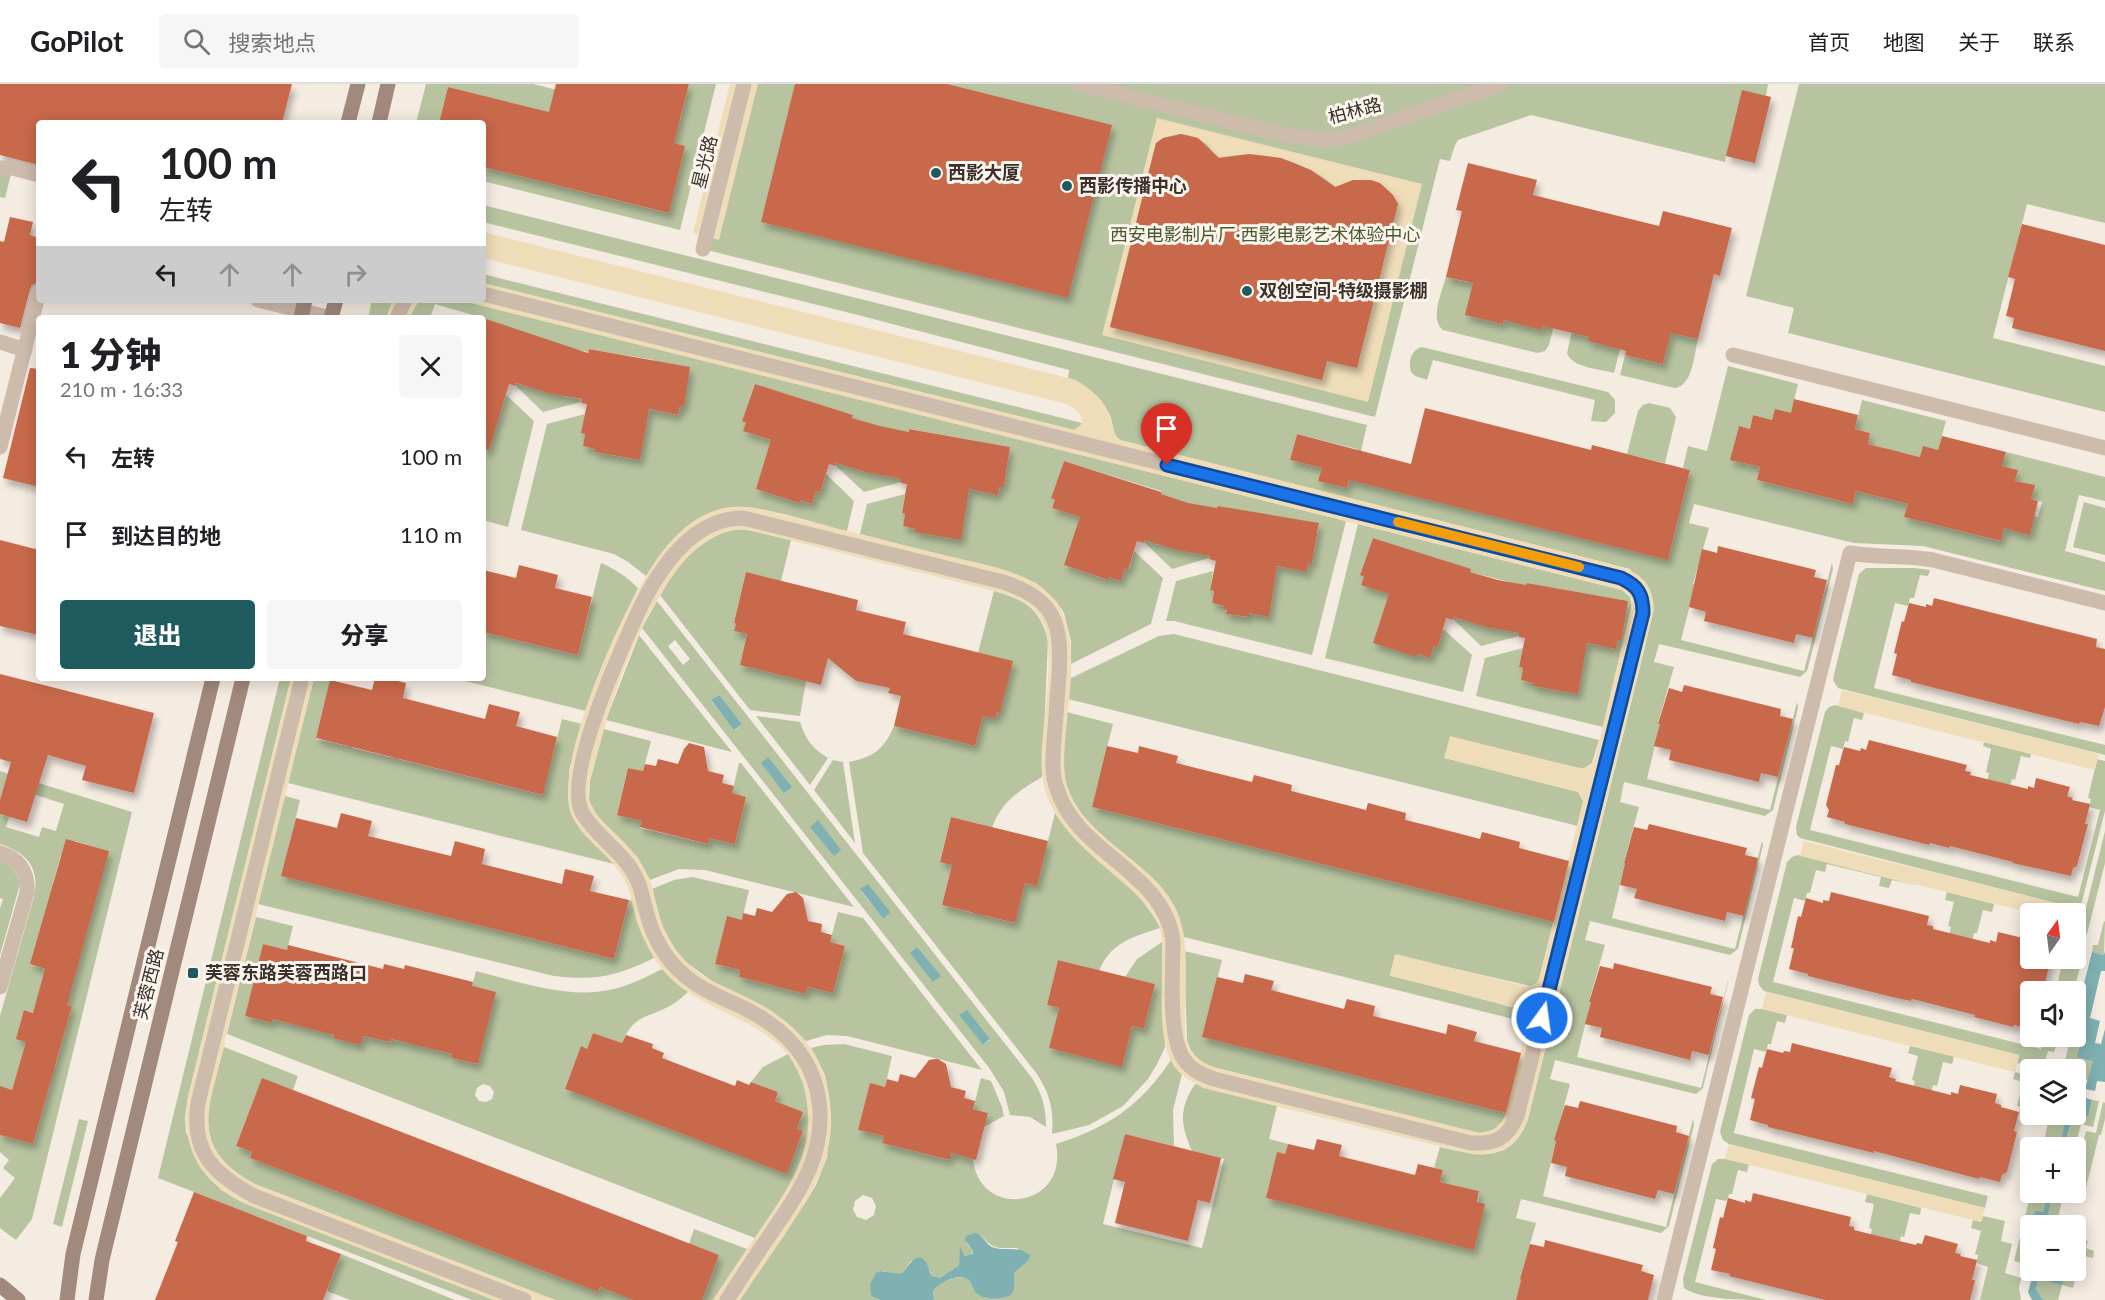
<!DOCTYPE html>
<html lang="zh">
<head>
<meta charset="utf-8">
<style>
  body { margin:0; font-family:Lato,"Noto Sans SC",sans-serif; background:#f6f6f6; color:#202124; height:100vh; display:flex; flex-direction:column; font-size:22px; white-space:nowrap }
  * { box-sizing:border-box; margin:0 }
  p { font-size:20px; color:#757577 }
  .icon { flex:none; width:33px; height:33px; fill:none; stroke:currentColor; stroke-width:2; stroke-linecap:round; stroke-linejoin:round }
  .map { position:relative; flex:1; overflow:hidden }
  .details { position:absolute; left:36px; top:231px; width:450px; height:366px; display:flex; flex-direction:column; background:#fff; border-radius:6px; box-shadow:0 3px 15px #0003 }
  .details>* { flex:none }
  .top-card { position:absolute; left:36px; top:36px; width:450px; height:183px; border-radius:6px; box-shadow:0 3px 15px #0003; background:#fff; color:#202124; overflow:hidden }
  .needle { width:39px; rotate:14deg }
  .fabs { position:absolute; left:2020px; top:819px; display:grid; gap:12px }
  .fabs a { display:grid; place-items:center; width:66px; height:66px; border-radius:6px; background:#fff; box-shadow:0 3px 15px #0003; font-size:30px }
  .pin { position:absolute; display:grid; place-items:center; width:51px; height:51px; color:#fff; margin:-62px -26px; border-radius:50% 50% 50% 0; rotate:-45deg; box-shadow:0 0 6px #0007 }
  .pin .icon { rotate:45deg }
  .me { position:absolute; width:66px; margin:-33px; rotate:14deg; stroke-linejoin:round; filter:drop-shadow(0 0 4px #0008) }
  .turn { display:flex; align-items:center; gap:21px; height:126px; padding:0 24px; font-size:27px }
  .turn .icon { width:78px; height:78px; stroke-width:2.5 }
  .turn b { display:block; font-size:42px; line-height:51px }
  .lanes { display:flex; align-items:center; height:57px; padding:0 24px; background:#0003; justify-content:center; gap:30px; direction:ltr }
  .lanes .off { opacity:.35 }
  .round { display:grid; place-items:center; flex:none; width:63px; height:63px; border-radius:6px; background:#f6f6f6 }
  .head { display:flex; align-items:center; justify-content:space-between; height:102px; padding:0 24px }
  h1 { font-size:36px; font-weight:800; line-height:45px }
  .primary-button { display:flex; gap:12px; margin-top:auto; padding:12px 24px }
  .primary-button a { flex:1; height:69px; border-radius:6px; background:#1f5a5e; color:#fff; font-size:24px; font-weight:800; line-height:69px; text-align:center }
  .primary-button a+a { background:#f6f6f6; color:#202124 }
  ul { padding:0; list-style:none }
  li { display:flex; align-items:center; gap:18px; height:78px; padding:0 24px }
  li div { flex:1 }
  li b { display:block; font-size:22px }
  li em { font-style:normal }
  header { display:flex; align-items:center; gap:36px; box-sizing:border-box; height:84px; padding:0 30px; background:#fff; border-bottom:2px solid #e0e0e0 }
  header strong { font-size:28px }
  nav { display:flex; gap:33px; margin-inline-start:auto; font-size:21px }
  .search { width:420px; height:54px; background:#f6f6f6; display:flex; align-items:center; gap:15px; box-sizing:border-box; padding:0 21px; border-radius:6px; color:#757577; font-size:22px }
  .map>svg:first-child { display:block }
  .green { fill:#b8c4a0; fill-rule:evenodd }
  .sand { fill:#efdcb8; fill-rule:evenodd }
  .water { fill:#7fb0b2 }
  .building { fill:#c8694b; filter:url(#shadow) }
  .lines { fill:none; stroke-linecap:round; stroke-linejoin:round }
  .street { stroke:#cdbbac; stroke-width:15 }
  .secondary { stroke:#a18a7d; stroke-width:15 }
  .route-casing { stroke:#114b97; stroke-width:15 }
  .route { stroke:#1a73e8; stroke-width:10 }
  .slow { stroke:#f59e0b; stroke-width:10 }
  .poi-dot { fill:#1f5a5e; stroke:#fbf5ee; stroke-width:2 }
  .labels { text-anchor:middle; stroke-width:6; stroke-linejoin:round; paint-order:stroke }
  .street-label { font-size:18px; fill:#3b302b; stroke:#fbf5ee }
  .poi-label { font-size:18px; font-weight:bold; fill:#3b302b; stroke:#fbf5ee; text-anchor:start }
  .park-label { font-size:18px; fill:#4a5a2e; stroke:#fbf5ee }
</style>
</head>
<body>
<header>
<strong>GoPilot</strong>
<div class="search"><svg class="icon" aria-label="search" viewBox="0 0 24 24"><circle cx="10" cy="10" r="6"/><path d="M15 15l6 6"/></svg>搜索地点</div>
<nav><a>首页</a><a>地图</a><a>关于</a><a>联系</a></nav>
</header>
<div class="map">
<svg width="2105" height="1216" viewBox="0 0 2105 1216">
  <defs>
    <filter id="shadow"><feDropShadow dx="3.5" dy="6" stdDeviation="3" flood-color="#0004"/></filter>
  </defs>
  <rect width="100%" height="100%" fill="#f4ebe1"/>
  <g class="green">
    <path d="M426 0H533L582 12 608 43 448 3 439 39H416Z"/>
    <path d="M689 0H716L680 146 483 97V83L668 129 685 62 672 59 680 36Z"/>
    <path d="M744 0H1768L1766 12 1771 13 1755 79 1726 72 1725 78 1531 31 1458 56 1455 61 1450 77 1440 75 1375 333 703 165Z"/>
    <path d="M1799 0H2105V139L2027 120 1993 254 2105 282V328L1788 249 1794 224 1746 212Z"/>
    <path d="M0 90H11L5 114 0 113Z"/>
    <path d="M483 121 1367 341 1361 367 1668 475 1677 440 1664 436 1683 415 1690 386 1683 384 1688 362 1707 367 1728 282 1798 300 1791 329 1772 336 1753 331 1750 345 1739 343 1735 357V377L1760 383 1757 396 1853 420 1856 407 1908 420 1905 433 2000 457 2004 444 2030 450 2034 432 2038 433 2042 418 2031 415 2034 401 2015 397 2018 386 2002 382 2006 368 2105 393V417L2079 411 2065 467 2105 478V507L1935 465 1923 462 1854 459 1694 420 1689 439 1709 444 1693 500 1695 501 1681 556 1804 587 1832 479 1833 485 1807 587 1800 593 1659 560 1654 578 1674 583 1658 639 1660 640 1647 695 1770 726 1797 618 1798 624 1773 726 1765 732 1624 698 1620 718 1639 723 1624 778 1625 779 1612 834 1735 865 1762 757 1763 761 1738 865 1730 871 1590 837 1585 856 1605 861 1589 917 1591 918 1577 973 1701 1004 1728 896V898L1703 1004 1696 1010 1555 976 1550 995 1570 1000 1555 1056 1556 1057 1543 1112 1666 1143 1693 1035 1694 1041 1669 1142 1661 1149 1521 1115 1516 1134 1536 1139 1520 1195 1521 1196 1516 1216H934L933 1208C939 1198 956 1191 967 1194L970 1198 1014 1206V1189L1028 1177 1017 1164C998 1164 993 1166 981 1151L967 1160 973 1167 972 1171 965 1172 961 1165 959 1181 940 1194 932 1192 927 1180 911 1177 902 1189 895 1190 883 1187 871 1212 880 1216H904H740L805 1119 816 1101 827 1073 831 1033 829 1012 825 991 811 964 824 961 844 960 892 972 885 1003 870 1000 858 1046 884 1052 882 1059 949 1076 951 1069 973 1075C979 1136 1069 1125 1056 1060 1109 1043 1140 1022 1171 976L1182 990 1173 1026 1174 1062 1125 1050 1103 1140 1202 1164 1224 1075 1192 1067C1180 1040 1179 1025 1195 1000L1277 1022 1269 1055 1288 1060 1285 1070 1277 1069 1266 1114 1474 1165 1479 1107 1440 1098 1443 1086 1434 1084 1440 1063C1477 1072 1512 1080 1528 1035L1645 563 1630 485 1120 356C1111 349 1114 338 1109 329 1104 320 1077 297 1068 294L1069 286 850 229 483 138ZM1297 350 1357 365 1347 404 1319 397 1322 384 1290 376ZM863 1111 872 1114 876 1122 874 1131 866 1136 857 1133 853 1126 855 1117Z"/>
    <path d="M1569 182 1549 261 1545 267 1537 269 1443 246C1429 235 1442 208 1446 193L1467 198 1468 192 1475 194 1466 231 1503 240 1508 219 1543 242Z"/>
    <path d="M1586 186 1585 252 1589 253V257L1620 265 1614 289C1600 285 1572 284 1567 269Z"/>
    <path d="M483 190 1082 339 1078 345 1074 346 483 199Z"/>
    <path d="M372 216H393L386 234H368Z"/>
    <path d="M419 216 464 217 1346 437 1312 571 1174 537H1166L1176 497 1213 487 1210 506 1214 507 1212 519 1224 522 1227 530 1248 533 1249 529 1269 532 1276 482 1307 487 1308 479H1312L1319 441 1218 422 1217 424 1189 420 1161 410V407L1064 377 1051 414 1055 416 1052 424 1082 433 1064 481 1107 496 1109 493 1121 496 1125 484 1129 485 1134 467 1163 494 1151 540 1071 580V557L1064 529 1056 517 1036 499 997 485 860 450 867 420 905 410 902 429 905 430 903 442 915 445V448L968 405 998 410 1000 402H1004L1010 363 910 345 909 348 881 343 852 334 853 331 755 300 742 337 746 339 744 347 773 357 756 405 799 419 801 416 812 420 816 407 820 409 826 390 854 417 847 447C817 440 762 421 734 423 708 425 684 443 667 462 659 471 653 482 646 492L628 478 614 470 521 446 547 340 585 330 582 349 585 350 583 362 595 365V368L640 376 647 325 678 331 680 322H683L654 276 589 265 588 268 561 262 483 234 435 220 430 234H409Z"/>
    <path d="M1672 243 1677 250 1698 255C1694 271 1693 301 1675 304L1620 291 1625 271 1663 280Z"/>
    <path d="M1422 263 1608 308 1615 316V329L1606 338 1591 337 1595 316 1433 276 1427 296 1415 292 1411 288C1408 277 1411 266 1422 263Z"/>
    <path d="M516 299 534 304H564L563 312 581 315V318L543 328 515 301Z"/>
    <path d="M506 311 534 337 508 443 483 436V337L500 329Z"/>
    <path d="M1862 316 1946 337 1938 366 1920 373 1901 368 1897 382 1884 379 1887 365 1868 360 1870 349 1855 345Z"/>
    <path d="M1649 319 1670 324 1676 333 1665 379 1627 370 1638 327 1643 321Z"/>
    <path d="M836 379 884 384 883 391 901 395V398L864 408 835 381Z"/>
    <path d="M2084 418 2105 424V471L2073 463Z"/>
    <path d="M1358 440 1622 506 1630 513 1632 523 1603 643 1476 612 1485 574 1523 564 1519 583 1523 584 1521 596 1533 599V602L1578 609 1585 559 1616 564 1618 556H1622L1628 517 1527 499 1526 502 1470 488V485L1373 454 1360 491 1364 493 1361 501 1391 510 1417 573 1418 570 1430 574 1434 562H1438L1443 545 1472 571 1463 608 1325 574Z"/>
    <path d="M733 445H744L791 456 781 497 746 488 734 539 736 540 734 547 747 550 740 581 806 597 800 632 750 626 660 511C677 480 699 456 733 445Z"/>
    <path d="M1144 456 1210 472 1209 474 1172 485 1144 458Z"/>
    <path d="M601 479C615 485 627 493 638 504 618 544 600 585 586 627L453 594H483V548L578 571Z"/>
    <path d="M1866 484H1914L1930 486 1928 492 1920 491 1914 514H1910L1908 522 1895 519 1874 604 2105 661V671L1838 604 1833 596 1835 586 1859 490Z"/>
    <path d="M994 507C1025 516 1039 523 1048 556L1042 693C1015 709 997 721 989 754L980 740 951 733 940 777 952 781 942 821 972 829 973 823 986 826 985 832 1014 839 1025 799 1037 801 1055 729C1083 773 1139 798 1160 844 1128 854 1105 861 1096 897L1087 883 1058 876 1047 921 1059 924 1049 964 1122 982 1132 942 1144 945 1155 900 1125 893 1137 875 1162 858 1165 963 1157 980 1148 995 1123 1022 1089 1041 1052 1050C1054 1026 1050 1010 1037 990L863 769 849 678C874 673 884 665 894 642L975 662 983 632 995 635 997 628 999 629 978 569Z"/>
    <path d="M657 517 1032 994C1042 1010 1046 1023 1046 1043L1030 1033 1010 1031 1004 1008 990 985 642 544ZM675 556 690 575 683 581 668 562ZM718 611 742 640 735 646 711 617ZM860 806 891 829 883 835ZM960 931 990 955V956L983 961Z"/>
    <path d="M1454 533 1519 549V552L1481 562 1453 535Z"/>
    <path d="M1174 550 1599 656 1592 679 1583 685 1450 653 1445 674 1578 708 1583 717 1578 742 1068 615 1069 595 1159 552Z"/>
    <path d="M639 551 732 668 606 636Z"/>
    <path d="M280 594H291L188 1013 185 1033 186 1049 220 1105 234 1114 494 1216H472L158 1094Z"/>
    <path d="M314 594H331L316 655 347 662 348 659 353 660 352 664 393 674 394 670 399 671 398 675 542 711 562 635 582 640 569 687 580 745 614 780 288 699Z"/>
    <path d="M1835 621 1864 629 1862 636 1854 634 1848 658 1845 657 1843 665 1831 662 1810 746 2078 813 2100 726 2089 723 2091 715 2088 714 2097 675 2105 677V727L2078 833 2076 832V830L2058 828 2060 820 1800 754 1797 751 1796 743 1825 628 1829 623Z"/>
    <path d="M1067 628 1113 640 1092 723 1554 838 1539 895 1536 900 1530 902 1395 871 1390 891 1523 926 1529 934V939L1184 853C1179 835 1174 818 1161 803 1133 771 1080 745 1067 702 1060 679 1065 652 1067 628Z"/>
    <path d="M756 632 800 638C805 655 813 665 828 674L810 701Z"/>
    <path d="M604 645 651 657 643 687 628 684 617 730 642 737 640 744 707 760 709 754 735 760 746 713 732 709 739 679H741L854 823 705 786 679 785 650 796 638 774 598 733 589 717 590 697Z"/>
    <path d="M1984 658 2031 670 2030 674 2021 672 2015 696 2012 695 2010 704 1987 698 1989 689 1986 688 1991 665 1983 662Z"/>
    <path d="M833 676 843 678 855 759 814 706Z"/>
    <path d="M0 687 132 728 32 1135 16 1156 0 1144V1114L15 1094 3 1084 9 1076 0 1068V1051L33 1060 50 1000 17 990 12 1006 0 1013V932L33 816C41 785 29 770 0 760V730L9 733 6 743 39 753 42 743 56 747 64 720 5 701 0 716ZM75 757 108 767 45 885 31 881 63 802 53 799 61 771 71 773ZM39 913 72 922 55 983 22 974 26 958 25 926 34 929Z"/>
    <path d="M285 712 300 716 282 792 614 875 629 816 633 817 636 832 654 874C618 892 594 897 554 892L258 820Z"/>
    <path d="M2105 747V779L2087 850 2080 848Z"/>
    <path d="M1798 771 1919 802 1892 796 1889 804 1879 802 1881 793 1827 780 1825 788 1816 786 1810 809H1807L1805 817 1794 814 1773 898 2041 965 2044 953H2063L2061 963 2056 962 2054 968 2048 967 2043 985 2017 979 2019 971 1764 907 1759 901 1758 895 1787 778 1792 773Z"/>
    <path d="M0 777C12 781 17 788 20 800L0 871V824L3 815 0 814Z"/>
    <path d="M692 793 749 806 742 836 727 833 715 880 740 886 739 893 806 910 808 903 833 909 845 862 830 858 838 828 863 834 982 986 847 952 827 951 806 957 771 927 712 897 687 879 676 867 662 842 652 805 674 796Z"/>
    <path d="M1947 808 1994 820 1992 828 1983 826 1977 849H1974L1972 857 1949 852 1951 843 1948 842 1954 818 1945 816Z"/>
    <path d="M256 833 293 842 287 866 263 860 245 932 272 939 273 935 289 939 290 937 334 951 333 953 363 952 390 958 391 955 407 959 408 957 436 964 435 966 452 970 451 974 477 980 472 902 476 887C520 898 569 916 614 905 631 901 646 893 662 885L688 908C683 912 678 917 673 920 649 935 635 928 622 959L593 949 587 965 581 963 565 1005 787 1089 803 1048 797 1045 803 1028 775 1017 778 1008 751 998 763 983 788 970C835 1041 796 1094 755 1154L227 950ZM483 1000 490 1002 494 1008 492 1015 486 1018 479 1017 475 1011 477 1004Z"/>
    <path d="M2104 837 2105 838 2104 871 2092 868 2093 861H2098Z"/>
    <path d="M2076 856 2086 859 2076 899 2071 898 2069 905 2073 907H2056L2062 880 2051 877V875L2076 874Z"/>
    <path d="M1184 867 1222 876 1203 953 1506 1029C1502 1042 1492 1049 1479 1049L1209 982C1198 976 1190 969 1187 956Z"/>
    <path d="M1755 925H1762L1787 931 1785 939 1777 937 1771 960H1768L1766 968 1754 965 1734 1049 1988 1112 1985 1124 1729 1060 1723 1056 1720 1048 1749 931Z"/>
    <path d="M2076 946 2083 948 2093 977 2088 996 2076 993V986L2070 985 2072 978 2065 976 2071 953 2076 952Z"/>
    <path d="M1910 962 1954 972 1952 980 1943 978 1937 1002 1933 1001 1931 1009 1913 1004 1915 997 1912 996 1918 972 1908 969Z"/>
    <path d="M224 963 298 992 293 1006 262 995 236 1062 252 1068 250 1074 598 1208 600 1203 615 1209 622 1192 633 1216H555L255 1100C188 1064 208 1024 224 963Z"/>
    <path d="M2015 988 2031 992V1034L2019 1031 2020 1023 2017 1022 2023 998 2013 995Z"/>
    <path d="M981 994 991 997 1002 1023 1004 1032 984 1043 988 1029 973 1025Z"/>
    <path d="M2092 1016 2099 1017 2093 1043 2081 1040 2075 1063 2064 1064 2073 1031 2088 1033Z"/>
    <path d="M2103 1018 2105 1019V1035L2101 1051H2099L2083 1116 2069 1113 2071 1109 2076 1108V1087L2086 1047 2096 1049Z"/>
    <path d="M2050 1031H2067L2059 1063 2042 1064Z"/>
    <path d="M79 1035 88 1037 62 1143 53 1140Z"/>
    <path d="M1718 1075H1725L1749 1080 1747 1088 1738 1086 1732 1110H1729L1727 1117 1716 1115 1695 1198 1766 1216C1745 1216 1700 1216 1684 1204L1683 1195 1712 1080Z"/>
    <path d="M2031 1108 2048 1109 2043 1129 2035 1127 2022 1179 2014 1177Z"/>
    <path d="M2053 1109H2064L2058 1133 2048 1130Z"/>
    <path d="M1867 1110 1921 1124 1920 1131 1910 1129 1904 1153 1901 1152 1899 1160 1870 1153 1872 1145 1869 1144 1874 1120 1865 1118Z"/>
    <path d="M1983 1132 2005 1137 2001 1157 2012 1160 2005 1189 2021 1194 2019 1204 2021 1216H1980L1988 1183 1976 1179 1978 1171 1975 1170 1981 1147 1971 1144 1973 1136 1981 1138Z"/>
    <path d="M694 1145 747 1165 713 1216H702L719 1171 689 1160Z"/>
    <path d="M2076 1154 2088 1157 2086 1164 2094 1167 2093 1174 2084 1172 2078 1196 2075 1195 2073 1204 2062 1201 2058 1216H2043L2036 1205 2038 1195 2061 1200 2065 1187 2076 1186Z"/>
    <path d="M341 1170 455 1216H350L327 1207Z"/>
  </g>
  <g class="sand">
    <path d="M730 0H758L719 156 693 149Z"/>
    <path d="M1157 34 1422 100 1368 318 1102 251ZM1181 50C1198 52 1209 59 1216 74 1264 65 1299 74 1337 104 1360 89 1385 95 1398 120L1356 284 1327 277 1322 296 1110 243 1156 59 1163 54Z"/>
    <path d="M483 148 1076 296C1090 305 1103 314 1109 330 1113 339 1112 350 1120 356L1592 475C1624 484 1653 486 1654 526L1527 1038C1518 1061 1497 1073 1472 1070L1203 1004C1194 998 1184 994 1177 986 1156 961 1163 907 1162 876 1162 862 1163 849 1157 836 1149 820 1133 807 1120 796 1087 767 1046 737 1042 689 1038 648 1061 565 1039 532 1033 522 1022 516 1010 511L753 447C712 439 682 475 663 507 630 559 610 619 595 678 592 690 584 708 591 721 599 738 617 749 629 764 638 773 645 785 650 797 654 805 655 816 657 825 664 850 677 873 699 889 713 899 730 905 746 913 780 929 815 956 825 994 843 1060 819 1099 784 1152 769 1173 754 1195 740 1216H713C728 1193 743 1171 758 1149 792 1100 820 1061 803 1000 789 946 728 935 688 908 661 891 646 864 636 835 633 823 631 812 627 801 616 774 586 759 573 734 549 693 616 541 641 501 660 467 691 424 735 423 743 422 752 425 760 425 818 440 877 455 936 469 969 478 1020 484 1046 507 1085 540 1068 613 1065 658 1064 673 1063 689 1067 703 1085 758 1154 776 1177 827 1190 858 1185 898 1185 931 1185 940 1184 953 1188 962 1194 977 1210 982 1224 986L1479 1049 1494 1046 1505 1034 1529 934 1523 926 1511 922 1390 892 1396 870 1516 900C1526 902 1534 905 1539 895L1583 717 1580 710 1575 707 1444 674 1450 652 1570 682C1582 685 1589 686 1595 675L1632 519 1628 510 1622 506 459 216H483V199L1074 346 1082 340C1083 330 1075 325 1067 320L483 174Z"/>
    <path d="M393 216H419L409 234H386Z"/>
    <path d="M291 594H314L209 1022C204 1062 221 1081 255 1100L555 1216H494L248 1121C201 1099 180 1066 188 1013Z"/>
    <path d="M1842 606 2099 670 2095 686 1838 622Z"/>
    <path d="M1804 757 2060 820 2058 829H2032L1800 772Z"/>
    <path d="M1766 908 2019 971 2015 988 1762 925Z"/>
    <path d="M1729 1060 1985 1124 1981 1138 1725 1075Z"/>
  </g>
  <g class="water">
    <path d="M719 611 742 640 734 646 711 616Z"/>
    <path d="M768 673 792 703 784 709 761 679Z"/>
    <path d="M818 736 841 766 834 772 810 743Z"/>
    <path d="M868 800 891 829 883 835 860 805Z"/>
    <path d="M917 863 941 892 933 898 910 869Z"/>
    <path d="M2105 867V887H2101L2090 934 2100 937 2095 959 2101 960 2105 945V998L2097 997 2095 1007 2085 1005 2093 977 2077 973 2083 948 2076 946V931L2092 868 2104 871Z"/>
    <path d="M967 926 990 955 983 961 959 931Z"/>
    <path d="M2083 1013 2092 1016 2088 1033 2076 1030V1021L2081 1022Z"/>
    <path d="M2067 1031H2073L2064 1063H2059Z"/>
    <path d="M2048 1109H2053L2048 1130 2058 1133 2056 1141H2031L2035 1127 2043 1128Z"/>
    <path d="M2031 1143V1181L2022 1179Z"/>
    <path d="M974 1149C984 1150 984 1159 992 1163 1005 1168 1017 1161 1030 1171L1028 1177 1014 1189V1206L1011 1211C1001 1216 985 1216 976 1209 972 1204 972 1196 965 1194 956 1190 937 1200 933 1208L934 1216H880L871 1212 870 1200 876 1189C884 1185 893 1191 902 1189 908 1184 916 1165 926 1178 929 1182 929 1188 932 1192L940 1194 959 1181 960 1163 965 1172 973 1170V1167L965 1156 966 1152Z"/>
    <path d="M2029 1184C2037 1189 2053 1186 2065 1187L2062 1201 2038 1195 2036 1205 2043 1216H2032L2028 1208 2032 1194 2027 1192Z"/>
  </g>
  <g class="building">
    <path d="M0 0H292L282 39H39V81L0 71Z"/>
    <path d="M556 0H689L674 59 685 62 669 129 483 83V39H439L448 3 549 28Z"/>
    <path d="M795 0H947L1112 41 1068 214 761 138Z"/>
    <path d="M1742 6 1771 13 1755 79 1726 72Z"/>
    <path d="M1181 50 1198 54 1219 74 1249 70 1281 74 1311 86 1335 103 1353 96H1371L1380 99 1393 111 1398 120 1357 284 1327 277 1322 296 1110 243 1156 59 1163 54Z"/>
    <path d="M1468 79 1537 96 1533 111 1659 142 1663 127 1732 144 1720 192 1714 190 1698 255 1671 249 1663 280 1625 271 1626 267 1588 257 1589 253 1543 242 1542 246 1504 236 1503 240 1465 231 1473 199 1446 193 1462 127 1456 126Z"/>
    <path d="M10 133 33 138 30 151 39 154V199L32 201 30 205 20 244 0 239V157L4 158Z"/>
    <path d="M2022 140 2105 161V267L2012 244 2014 234 2006 232 2015 195 2008 193Z"/>
    <path d="M483 234 588 269 589 265 690 283 684 323 680 322 678 331 649 325 640 376 595 368V365L583 362 585 350 581 349 587 320 581 319 582 315 548 309 516 299 515 302 509 300 489 366 483 365Z"/>
    <path d="M30 284 39 285V403L3 394Z"/>
    <path d="M755 300 853 331 852 334 880 342 909 348V345L1010 363 1004 402H1000L998 411 969 405 961 456 915 448V445L903 442 905 430 902 429 907 400 901 399V395L866 388 836 379 835 382 829 380 820 409 816 407 812 420 801 416 799 419 756 405 771 356 743 347 746 339 742 337Z"/>
    <path d="M1794 315 1858 331 1855 345 1870 349 1868 360 1920 373 1923 362 1938 366 1942 352 2006 368 2002 382 2018 386 2015 397 2035 401 2031 415 2038 417 2030 451 2004 444 2001 457 1904 433 1908 420 1856 407 1853 420 1757 396 1760 383 1730 376 1739 342 1750 345 1753 331 1772 336 1775 325 1791 329Z"/>
    <path d="M1425 324 1591 366 1592 361 1690 386 1668 476 1349 396 1347 404 1318 397 1322 384 1290 376 1297 350 1411 380Z"/>
    <path d="M1064 377 1161 408V410L1188 419 1217 424 1218 422 1319 439 1312 479H1308L1307 488 1277 482 1269 533 1249 529V533L1226 530 1227 526 1223 525 1224 522 1212 519 1214 507 1210 506 1216 477 1209 475 1210 472 1177 466 1144 456V459L1137 457 1128 486 1125 484 1121 497 1109 493 1108 496 1064 481 1080 433 1052 424 1055 416 1051 414Z"/>
    <path d="M1373 454 1471 485 1470 488 1498 496 1526 501 1527 499 1628 517 1622 556H1618L1616 565 1587 559 1578 610 1533 602V599L1521 596 1523 584 1519 583 1525 554 1519 553V549L1486 543 1454 533 1453 536 1446 534 1438 563 1434 562 1430 574 1418 570 1417 573 1373 559 1389 510 1361 501 1364 493 1360 491Z"/>
    <path d="M0 456 39 466V551L0 542Z"/>
    <path d="M1718 462 1816 486 1814 493 1827 496 1813 554 1796 550 1794 559 1704 537 1706 528 1689 523 1702 465 1717 469Z"/>
    <path d="M519 481 558 491 555 504 592 513 578 571 483 548V486L516 494Z"/>
    <path d="M746 488 858 516 856 526 906 538 903 550 1013 577 1000 629 997 628 995 635 983 632 975 662 894 642 901 612 888 609 890 604 856 597 828 574 821 601 740 581 747 550 734 547 736 540 734 539Z"/>
    <path d="M1934 514 2097 555 2096 563 2105 565V623L2099 642 2080 638 2079 640 2042 631 1911 598V596L1892 591 1897 570 1894 569 1902 537 1904 538 1909 519 1926 523V520L1932 522Z"/>
    <path d="M0 590 154 629 134 709 82 696 86 682 48 671 27 738 0 730V716L11 678 0 675Z"/>
    <path d="M375 594H385L406 599 403 614 485 635 489 620 520 628 516 642 557 653 543 711 316 654 330 596 372 606Z"/>
    <path d="M1684 601 1781 625 1780 632 1793 635 1778 693 1761 689 1759 698 1669 676 1671 666 1654 662 1660 640H1658L1669 604 1682 608Z"/>
    <path d="M1869 656 1967 681 1965 687 1971 688 1970 691 2028 705V702L2034 704 2036 694 2070 703 2067 712 2073 714 2072 716 2090 720 2085 740H2088L2077 782 2073 784 2071 792 2012 779 2013 778 1950 762 1949 764 1930 759 1929 761 1845 740V738L1827 733 1829 726 1826 721 1836 681H1839L1844 663 1860 667 1861 664 1866 666Z"/>
    <path d="M689 659 704 663 708 687 724 691 722 699 734 702 732 709 746 713 735 760 709 754 708 760 640 743 642 737 617 731 628 684 643 687 645 680 656 682 658 675 678 680 684 665Z"/>
    <path d="M1107 662 1138 669 1139 662 1178 672 1176 679 1252 698 1254 691 1292 701 1291 707 1366 726 1368 719 1406 729 1405 736 1434 743 1480 755 1482 748 1520 758 1519 764 1569 777 1554 838 1092 723Z"/>
    <path d="M341 729 372 737 368 752 451 772 455 757 485 765 482 780 562 800 565 785 594 792 590 807 629 816 614 875 281 792 296 734 337 744Z"/>
    <path d="M951 733 1048 757 1037 802 1025 799 1015 839 942 821 952 781 940 778Z"/>
    <path d="M1649 740 1747 764 1745 771 1758 774 1744 832 1727 828 1725 837 1684 827 1634 814 1637 805 1620 801 1625 779H1624L1634 743 1647 746Z"/>
    <path d="M66 755 109 767 67 921 72 922 33 1060 0 1051V1002L12 1006 26 958 16 955 24 926 33 929 45 885 30 880Z"/>
    <path d="M796 808 803 814 808 837 822 840 821 848 832 851 830 858 845 862 833 909 808 903 806 910 739 893 740 886 715 880 727 832 742 836 743 829 755 832 757 824 772 828 787 810Z"/>
    <path d="M1831 808 1929 832 1927 841 1933 842V845L1990 859V856L1996 858 1998 848 2031 856V874H2051L2043 908H2031V945L2014 941 2013 943 1974 933 1975 931 1912 915 1911 917 1892 913 1808 892V890L1789 885 1794 864H1791L1798 832 1801 833 1806 814 1823 819V816L1829 817Z"/>
    <path d="M263 860 287 866 288 861 383 885 384 880 404 885 405 881 473 898 472 902 496 908 478 980 451 974 452 970 391 955 390 958 363 952 361 961 333 954 334 951 273 935 272 939 245 932Z"/>
    <path d="M1058 876 1155 900 1144 945 1132 942 1122 983 1049 964 1059 924 1047 921Z"/>
    <path d="M1614 879 1712 903 1710 910 1723 913 1709 971 1692 967 1690 976 1640 963 1600 953 1602 944 1585 940 1591 918H1589L1600 882 1613 885Z"/>
    <path d="M1245 890 1274 897 1271 906 1344 925 1347 915 1375 922 1373 932 1446 950 1448 940 1477 948 1474 957 1521 969 1506 1029 1202 953 1217 893 1243 899Z"/>
    <path d="M593 949 622 959 626 951 653 960 652 964 664 969 662 974 735 1002 737 996 749 1001 751 998 778 1008 775 1017 803 1028 797 1045 803 1047 787 1090 565 1005 581 962 587 965Z"/>
    <path d="M1792 959 1892 984 1889 993 1896 995 1895 997 1951 1011V1008L1958 1010 1960 1001 1997 1010 1995 1019 2001 1021V1023L2019 1028 2014 1047 2017 1048 2007 1088 2002 1091 2000 1098 1980 1093 1979 1095 1874 1067V1069L1768 1043V1041L1750 1036 1755 1015 1751 1014 1759 983 1762 984 1767 965 1783 969 1784 967 1790 968Z"/>
    <path d="M935 975H938L946 980 951 1003 966 1007 964 1014 975 1017 973 1025 988 1029 976 1076 951 1069 950 1076 882 1059 884 1052 858 1046 870 999 885 1003 887 995 898 998 900 990 915 994 929 976Z"/>
    <path d="M262 994 719 1171 702 1216H633L600 1203 598 1208 250 1074 252 1068 236 1062Z"/>
    <path d="M1580 1017 1677 1042 1676 1048 1689 1052 1674 1110 1658 1106 1655 1115 1565 1092 1567 1083 1551 1079 1556 1057 1554 1056 1565 1021 1578 1024Z"/>
    <path d="M1125 1050 1221 1074 1210 1119 1198 1116 1188 1157 1115 1139 1125 1098 1113 1095Z"/>
    <path d="M1317 1055 1342 1061 1339 1072 1415 1091 1418 1080 1443 1086 1440 1098 1479 1107 1477 1118 1485 1120 1474 1166 1266 1114 1277 1068 1285 1070 1288 1060 1314 1066Z"/>
    <path d="M194 1108 307 1152 306 1157 341 1170 323 1216H155L178 1158 175 1157Z"/>
    <path d="M1753 1109 1851 1133 1849 1142 1854 1143V1146L1878 1152 1916 1161 1917 1159 1922 1160 1925 1151 1958 1160 1955 1169 1961 1170 1960 1172 1977 1176 1972 1196H1975L1970 1216H1825L1729 1192 1730 1190 1711 1186 1716 1165 1713 1164 1720 1133 1723 1134 1728 1114 1745 1119V1116L1751 1118Z"/>
    <path d="M1545 1156 1643 1181 1641 1187 1654 1191 1648 1216H1516L1521 1196 1520 1195 1530 1160 1544 1163Z"/>
  </g>
  <g class="lines">
    <g class="street">
      <path d="M1079 0 1285 51 1327 56 1347 53 1501 0"/>
      <path d="M0 84H12L39 91"/>
      <path d="M703 165 744 0"/>
      <path d="M483 210 1621 494C1637 502 1643 511 1643 529L1517 1032C1507 1055 1496 1060 1471 1059L1214 995C1203 991 1193 987 1186 978 1167 956 1173 887 1173 857 1165 788 1077 770 1057 705 1051 689 1053 672 1054 656 1056 635 1057 613 1059 592 1062 540 1056 515 1003 498L743 434C694 434 661 482 641 522 624 559 561 695 583 730 598 755 627 770 638 798 642 807 643 817 646 826 653 856 669 881 693 898 709 910 728 916 746 925 783 944 813 973 819 1017 826 1071 799 1108 770 1151 755 1172 741 1194 727 1216"/>
      <path d="M258 216 331 234"/>
      <path d="M397 234 405 216"/>
      <path d="M0 258 25 266"/>
      <path d="M1733 271 2105 364"/>
      <path d="M0 363 39 208"/>
      <path d="M302 594 198 1019C191 1069 214 1090 254 1112L524 1216"/>
      <path d="M0 769C20 775 28 788 27 808L0 903"/>
      <path d="M1664 1216 1850 469C1878 474 1905 471 1933 476L2105 519"/>
    </g>
    <g class="secondary">
      <path d="M348 39 358 0"/>
      <path d="M379 39 388 0"/>
      <path d="M301 234 305 216"/>
      <path d="M331 234 336 216"/>
      <path d="M0 1201 18 1216"/>
      <path d="M67 1216 73 1170 213 594"/>
      <path d="M96 1216 102 1176 243 594"/>
    </g>
  </g>
  <g class="lines">
    <g class="route-casing">
      <path id="route" d="M1167 381 1621 494C1638 502 1643 510 1643 529L1542 934"/>
    </g>
    <use href="#route" class="route"/>
    <path class="slow" d="M1398 438 1579 483"/>
  </g>
  <g class="poi-dot">
    <circle cx="936" cy="89" r="6"/>
    <circle cx="1067" cy="102" r="6"/>
    <circle cx="1247" cy="207" r="6"/>
    <rect x="187" y="883" width="12" height="12" rx="3"/>
  </g>
  <g class="labels">
    <g class="street-label">
      <text transform="translate(1355 27) rotate(-15)" y="6">柏林路</text>
      <text transform="translate(705 78) rotate(-76)" y="6">星光路</text>
      <text transform="translate(149 900) rotate(-76)" y="6">芙蓉西路</text>
    </g>
    <g class="poi-label">
      <text x="948" y="95">西影大厦</text>
      <text x="1079" y="108">西影传播中心</text>
      <text x="1259" y="213">双创空间-特级摄影棚</text>
      <text x="205" y="895">芙蓉东路芙蓉西路口</text>
    </g>
    <g class="park-label">
      <text x="1265" y="157">西安电影制片厂·西影电影艺术体验中心</text>
    </g>
  </g>
</svg>
<div class="fabs">
<a><svg class="needle" viewBox="-14 -14 28 28"><path d="M0-13l5 13h-10z" fill="#e53935"/><path d="M0 13l5-13h-10z" fill="#757577"/></svg></a>
<a><svg class="icon" aria-label="sound" viewBox="0 0 24 24"><path d="M4 9h4l5-4v14l-5-4H4zM17 9q2 3 0 6"/></svg></a>
<a><svg class="icon" aria-label="layers" viewBox="0 0 24 24"><path d="M12 4l9 5-9 5-9-5zM3 14l9 5 9-5"/></svg></a>
<a>+</a>
<a>−</a>
</div>
<div class="pin" style="left:1167px;top:381px;background:#d93025"><svg class="icon" aria-label="arrive" viewBox="0 0 24 24"><path d="M6 21V4h12l-3 4 3 4H6"/></svg></div>
<svg class="me" style="left:1542px;top:934px" viewBox="-20 -20 40 40"><circle r="17" fill="#1a73e8" stroke="#fff" stroke-width="3"/><path d="M0-11L8 9 0 5-8 9z" fill="#fff"/></svg>
<div class="top-card">
<div class="turn"><svg class="icon" aria-label="left" viewBox="0 0 24 24"><path d="M17 20v-9H6M10 6l-5 5 5 5"/></svg><div><b>100 m</b>左转</div></div>
<div class="lanes"><svg class="icon" aria-label="left" viewBox="0 0 24 24"><path d="M17 20v-9H6M10 6l-5 5 5 5"/></svg><svg class="icon off" aria-label="ahead" viewBox="0 0 24 24"><path d="M12 20V5M6 11l6-6 6 6"/></svg><svg class="icon off" aria-label="ahead" viewBox="0 0 24 24"><path d="M12 20V5M6 11l6-6 6 6"/></svg><svg class="icon off" aria-label="right" viewBox="0 0 24 24"><path d="M7 20v-9h11M14 6l5 5-5 5"/></svg></div>
</div>
<section class="details">
<div class="head"><div><h1>1 分钟</h1><p>210 m · 16:33</p></div><a class="round"><svg class="icon" aria-label="close" viewBox="0 0 24 24"><path d="M6 6l12 12M18 6L6 18"/></svg></a></div>
<ul>
<li><svg class="icon" aria-label="left" viewBox="0 0 24 24"><path d="M17 20v-9H6M10 6l-5 5 5 5"/></svg><div><b>左转</b></div><em>100 m</em></li>
<li><svg class="icon" aria-label="arrive" viewBox="0 0 24 24"><path d="M6 21V4h12l-3 4 3 4H6"/></svg><div><b>到达目的地</b></div><em>110 m</em></li>
</ul>
<div class="primary-button"><a>退出</a><a>分享</a></div>
</section>
</div>
</body>
</html>
